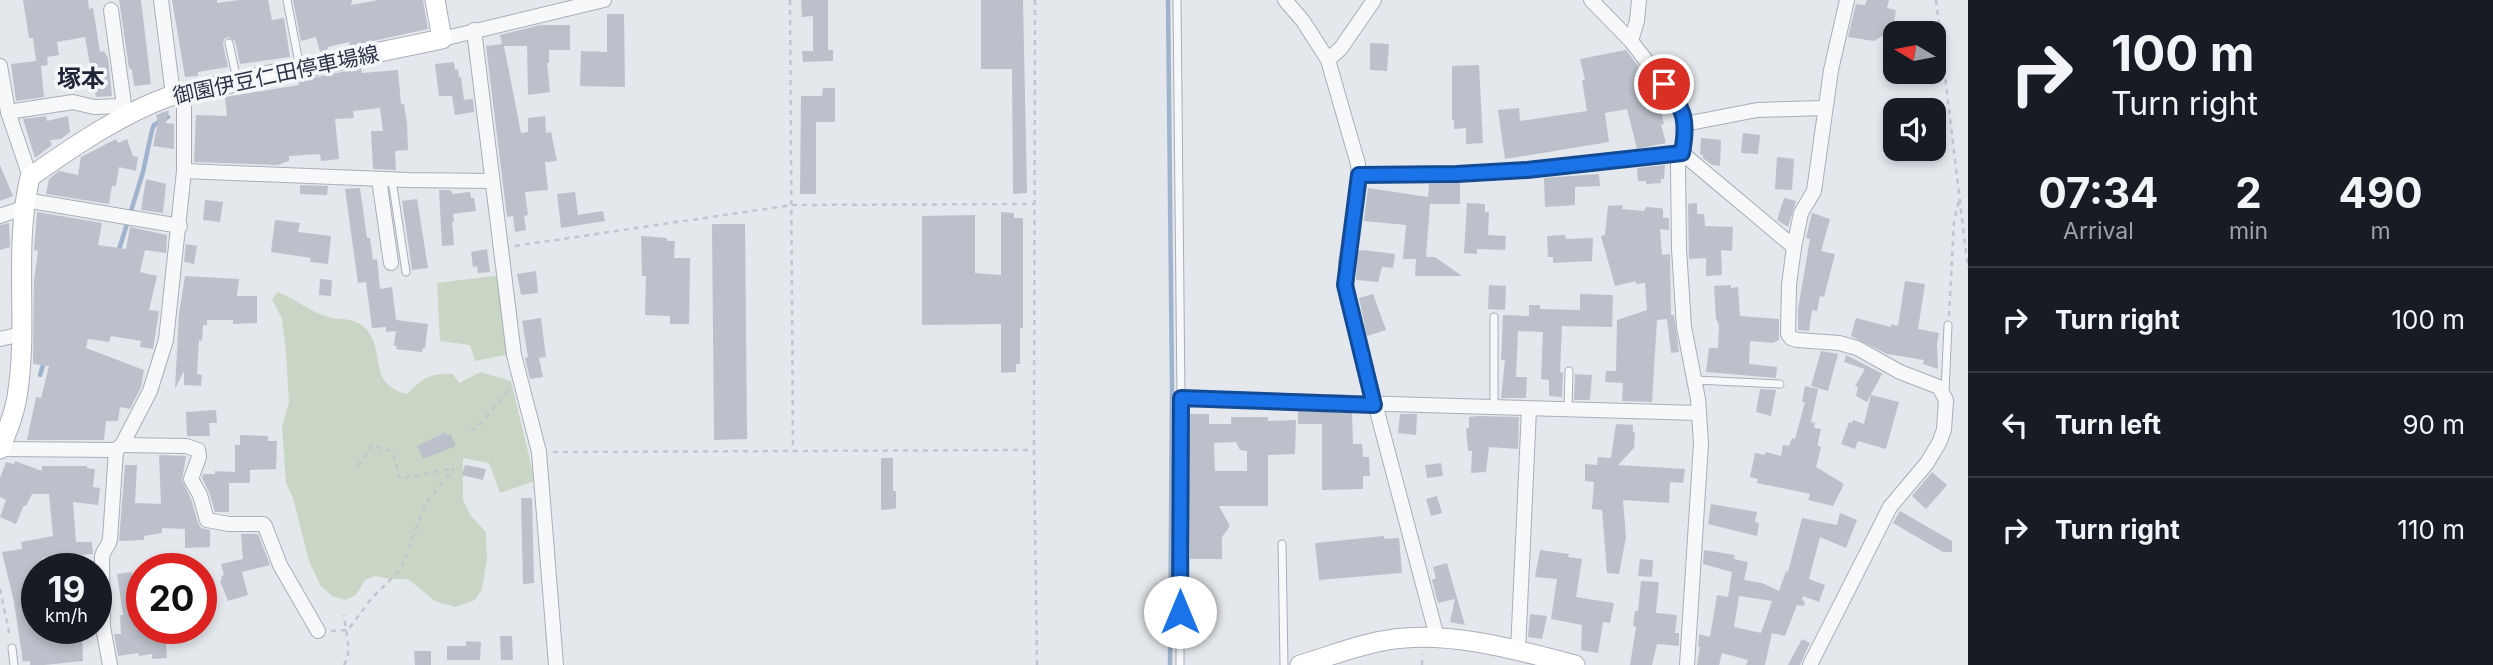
<!DOCTYPE html>
<html lang="en">
<head>
<meta charset="utf-8">
<style>
  body { margin:0; font-family:Inter,"Noto Sans JP",sans-serif; background:#20242c; color:#f1f3f6; height:100vh; display:flex; flex-direction:column; font-size:26px; white-space:nowrap }
  * { box-sizing:border-box; margin:0 }
  p { font-size:23px; color:#9ea1a6 }
  .icon { flex:none; width:38px; height:38px; fill:none; stroke:currentColor; stroke-width:2; stroke-linecap:round; stroke-linejoin:round }
  .map { position:relative; flex:1; overflow:hidden }
  .drawer { display:flex; flex-direction:column; background:#171b24; width:525px }
  .drawer>* { flex:none }
  .banner { background:#171b24; color:#f1f3f6; overflow:hidden }
  .needle { width:46px; rotate:280deg }
  .tools { position:absolute; left:1883px; top:21px; display:grid; gap:14px }
  .tools a { display:grid; place-items:center; width:63px; height:63px; border-radius:14px; background:#171b24; box-shadow:0 4px 10px #0003; font-size:35px }
  .speed { position:absolute; left:21px; top:553px; display:flex; gap:14px; font-size:35px; font-weight:700; text-align:center }
  .speed>* { display:grid; place-content:center; width:91px; height:91px; border-radius:50%; background:#171b24; box-shadow:0 4px 10px #0003; line-height:1 }
  .speed small { font-size:18px; font-weight:400 }
  .speed .limit { border:10px solid #d22; background:#fff; color:#111 }
  .pin { position:absolute; display:grid; place-items:center; width:60px; height:60px; color:#fff; margin:-30px; border:4px solid #fff; border-radius:50%; box-shadow:0 2px 7px #0007 }
  .me { position:absolute; width:77px; margin:-38px; rotate:0deg; stroke-linejoin:round; filter:drop-shadow(0 0 5px #0008) }
  .turn { display:flex; align-items:center; gap:24px; height:147px; padding:0 28px; font-size:32px }
  .turn .icon { width:91px; height:91px; stroke-width:2.5 }
  .turn b { display:block; font-size:49px; line-height:60px }
  .eta { display:flex; justify-content:space-evenly; align-items:center; height:119px; text-align:center }
  .eta b { font-size:42px; font-weight:700; line-height:49px }
  ul { padding:0; list-style:none }
  li { display:flex; align-items:center; gap:21px; height:105px; padding:0 28px; border-top:2px solid #363941 }
  li div { flex:1 }
  li b { display:block; font-size:26px }
  li em { font-style:normal }
  main { display:flex; flex:1; min-height:0 }
  .map>svg:first-child { display:block }
  .green { fill:#c9d6c5 }
  .lines { fill:none; stroke-linecap:round; stroke-linejoin:round }
  .stream { stroke:#9fb4cc; stroke-width:4.5 }
  .building { fill:#bbc0ca; fill-rule:evenodd }
  .lane-casing { stroke:#a9aeb7; stroke-width:9 }
  .street-casing { stroke:#a9aeb7; stroke-width:16 }
  .secondary-casing { stroke:#a9aeb7; stroke-width:21 }
  .path { stroke:#c2c5cb; stroke-width:2.5; stroke-dasharray:5 5; stroke-linecap:butt }
  .lane { stroke:#f7f8fa; stroke-width:7 }
  .street { stroke:#f7f8fa; stroke-width:14 }
  .secondary { stroke:#fff; stroke-width:19 }
  .route-casing { stroke:#114b97; stroke-width:18 }
  .route { stroke:#1a73e8; stroke-width:12 }
  .labels { text-anchor:middle; stroke-width:7; stroke-linejoin:round; paint-order:stroke }
  .street-label { font-size:21px; fill:#2b3445; stroke:#f4f6f9 }
  .quarter-label { font-size:24px; font-weight:bold; fill:#1d2536; stroke:#f4f6f9 }
</style>
</head>
<body>
<main>
<div class="map">
<svg width="1968" height="665" viewBox="0 0 1968 665">
  <rect width="100%" height="100%" fill="#e4e7ec"/>
  <g class="green">
    <path d="M502 275 510 354 475 361 470 345 440 341 437 283Z"/>
    <path d="M278 292C296 299 313 314 332 318 344 320 353 318 363 326 388 348 365 384 407 394 420 380 433 371 453 374L459 383 481 372 511 381 535 481 500 493 489 463 463 458V500L471 516 486 532 487 560 482 589 475 600 455 607 435 601 408 579H390L375 576 365 580 356 595 345 600 332 596 320 585 309 561 293 498 286 483 282 426 289 403 286 352 282 319 272 299Z"/>
  </g>
  <g class="lines">
    <g class="stream">
      <path d="M1168 0 1172 389 1170 665"/>
      <path d="M118 253 143 172 152 130 154 125 168 117"/>
      <path d="M40 375 44 362"/>
    </g>
  </g>
  <g class="building">
    <path d="M23 0H88L89 9 93 8 100 52 104 51 108 58 112 96 96 97 85 37 57 42 59 55 47 57 48 65 41 66 44 97 16 101 11 64 36 61 33 38H29Z"/>
    <path d="M119 0H141L151 84 134 86 132 70 129 68Z"/>
    <path d="M172 0H217V3L239 0H268L272 20 284 18 290 57 240 64 235 41 228 37 224 39 223 44 228 67 198 72V76L185 77Z"/>
    <path d="M293 0H352L351 5 379 0H423L428 29 350 46 349 42 328 47 327 50 320 52 316 37 301 41Z"/>
    <path d="M801 0H828V50H833V61L803 62 802 51H813V16L802 17Z"/>
    <path d="M981 0H1023L1027 193 1013 194 1012 69H981Z"/>
    <path d="M1867 0H1889L1887 8 1896 10 1893 29 1874 41 1848 37 1856 4 1865 5Z"/>
    <path d="M607 14H624L625 87 580 86 581 51 607 52Z"/>
    <path d="M540 25H570V50H549V63H547L550 92 528 95 527 46H504L521 133 528 132V118L545 116 546 133 551 132 557 161 545 162 548 190 525 192 528 215 524 216 526 230 515 232 513 216 507 217 486 46 502 44 500 35Z"/>
    <path d="M1370 43 1389 44 1387 71 1370 70Z"/>
    <path d="M1626 50 1658 92 1657 94 1664 124 1661 125 1666 143 1637 149 1627 109 1605 113 1609 142 1505 159 1498 110 1519 108 1520 121 1587 111 1582 80H1585L1580 59Z"/>
    <path d="M454 62 455 70 458 69 459 77H461L464 100 473 99 474 112 455 115 452 96H439L435 64Z"/>
    <path d="M1479 65 1483 143 1466 144V128L1454 129V120H1452V66Z"/>
    <path d="M361 68 362 73 398 70 401 104H404L407 123 408 150 395 151 396 170 373 169 371 131H383L380 108 353 111 354 118 335 119 339 159 321 161 320 154 289 156V161L278 165 194 162 196 115 227 116 225 97 299 85 298 81Z"/>
    <path d="M823 88H835V122H816V194H800L801 96H822Z"/>
    <path d="M169 110 166 123 174 124V149L153 146 158 122 156 115Z"/>
    <path d="M46 116 47 121 68 116 70 132 61 139 50 140 52 145 35 158 23 119Z"/>
    <path d="M1743 133 1760 135 1758 154 1741 153Z"/>
    <path d="M1701 138 1721 140 1720 166 1712 165 1703 158V155H1700Z"/>
    <path d="M116 139 118 143 127 139 133 156 138 157 136 171 119 167 116 186H112L109 204 46 194 49 179 59 171 78 175 81 157Z"/>
    <path d="M1777 157 1794 159 1792 190 1775 189Z"/>
    <path d="M0 165 13 196 0 201Z"/>
    <path d="M1665 165 1664 179H1661V183L1646 184V181H1638L1637 168Z"/>
    <path d="M1599 174 1600 186 1575 187V205L1545 207 1544 178Z"/>
    <path d="M146 179 166 184 163 213 141 210Z"/>
    <path d="M1460 183V204H1430L1426 257H1435L1462 276H1415L1416 259H1403L1406 225 1364 221 1368 188 1428 197 1429 184Z"/>
    <path d="M300 185 328 186 327 195 300 194Z"/>
    <path d="M360 188 367 238H370L373 260 377 259 380 289 392 287 396 320 428 324 425 348H423L422 352 396 349 397 346H394L396 331 386 332V327L372 328 366 282 358 283 345 189Z"/>
    <path d="M439 190H451L452 194 470 192 471 198H474L476 211 453 214 454 222H452L454 245 442 246Z"/>
    <path d="M575 192 578 215 603 211 605 221 561 228 557 194Z"/>
    <path d="M1784 198 1796 201 1788 227 1777 220Z"/>
    <path d="M417 199 428 268 412 270 402 201Z"/>
    <path d="M205 200 223 202 220 222 203 220Z"/>
    <path d="M1467 203 1485 204V212H1489L1488 235 1506 236 1505 250 1477 249V254L1464 253Z"/>
    <path d="M1697 203V214H1704L1705 226 1733 227 1732 251 1721 250 1722 275 1706 276V258L1689 259 1688 204Z"/>
    <path d="M1623 205 1622 209 1644 211 1646 207 1660 208 1663 209V218H1669V230L1660 229 1662 255 1670 254 1671 315H1674L1679 352 1671 353 1667 319 1657 320 1652 402 1622 401 1623 383 1605 382 1606 371H1616L1617 320 1647 310 1645 283 1636 284V281L1615 286 1601 236 1605 235 1608 206Z"/>
    <path d="M37 212 102 223 98 245 126 249 130 227 167 235 166 253 145 250 140 272 157 276 149 310 159 311 153 349 140 347 141 341 111 336 109 342 88 339 86 348 144 370 141 387 130 409 120 407 118 421H106L104 440H27L36 397 41 398 49 366 33 364 34 280 38 251 34 250Z"/>
    <path d="M1001 212 1014 213V218H1023V328H1020V364H1016V372L1001 373V324L922 325V216L975 215V273L1001 275Z"/>
    <path d="M1812 213 1830 219 1821 251 1835 254 1824 297 1820 296 1817 311 1812 310 1809 331 1798 330V309L1810 239 1806 238Z"/>
    <path d="M275 220 300 223 298 232 331 236 328 264 310 262 311 258 271 252Z"/>
    <path d="M9 223 10 247 0 250V225Z"/>
    <path d="M712 224H745L747 439 714 440Z"/>
    <path d="M1565 235 1566 239 1593 238 1592 261 1553 263V257H1548L1547 236Z"/>
    <path d="M641 236 667 238V241H675L674 258H690L689 324H670V316L645 315 646 276H642Z"/>
    <path d="M186 244 197 246 194 264 184 262Z"/>
    <path d="M487 249 490 272 478 273 477 266 473 267 471 252Z"/>
    <path d="M1363 250 1395 254 1393 268 1382 267 1378 282 1356 280 1357 251Z"/>
    <path d="M536 271 538 293 521 295 517 274Z"/>
    <path d="M185 276 239 279 237 296H257V323L233 324V320H207V325H203L202 341 199 340 197 374 202 375 201 386 184 385V371L175 389 179 314Z"/>
    <path d="M320 279 332 280 331 296 319 295Z"/>
    <path d="M1905 281 1925 284 1918 329 1939 333 1937 344 1938 369 1923 364 1924 360 1887 354 1851 336 1856 318 1891 327V324L1898 326Z"/>
    <path d="M1489 285 1506 286 1505 310 1488 309Z"/>
    <path d="M1731 285V288L1738 287 1740 316 1779 319V340L1773 343 1750 341 1749 364 1777 367 1776 378 1706 372 1709 348H1718L1719 325 1716 319 1714 286Z"/>
    <path d="M1373 294 1386 330 1367 336 1359 298Z"/>
    <path d="M1580 294 1613 295 1612 327 1562 326 1560 372 1563 373 1562 397 1549 396V380L1541 379 1543 332 1518 331 1516 377H1527L1526 398H1501L1505 360H1501L1503 315 1529 316V305H1540V309L1580 310Z"/>
    <path d="M541 318 546 357 539 358 543 377 530 379 525 358 528 357 522 321Z"/>
    <path d="M1821 351 1838 354 1828 391 1811 386Z"/>
    <path d="M1846 355 1885 375 1882 374 1867 402 1856 396 1858 387 1855 386 1865 369 1844 362Z"/>
    <path d="M1575 374 1592 375 1590 400H1574Z"/>
    <path d="M1805 386 1818 389 1811 422 1815 423 1814 428 1821 429 1818 442V446L1821 447 1816 467 1844 484 1833 506 1808 500 1810 494 1757 483 1758 479 1750 477 1755 453 1765 455 1766 452 1781 456 1783 445 1789 446 1792 438 1795 439 1805 402H1802Z"/>
    <path d="M1760 389 1776 390 1771 416 1756 412Z"/>
    <path d="M1871 395 1899 402 1886 449 1858 441 1855 449 1841 444 1849 422 1852 423 1853 420 1864 424Z"/>
    <path d="M216 410 217 423H209L210 436H187L186 412Z"/>
    <path d="M1298 411 1352 413 1353 444H1362L1363 457H1369L1370 476H1363V489L1322 490V424H1298Z"/>
    <path d="M1188 414H1209V424H1231V417H1268V421L1296 420 1295 454 1268 455V506H1219L1230 526 1222 537V559H1190ZM1236 442 1240 450 1247 451V471H1215L1214 443Z"/>
    <path d="M1400 414H1417L1416 435 1398 433Z"/>
    <path d="M1477 416 1519 417 1518 449 1489 447 1486 472 1471 473 1472 451H1468L1466 428H1469V417Z"/>
    <path d="M1616 424 1633 425V432L1635 433 1634 448 1618 465 1685 469 1683 483 1670 482 1669 503 1623 500 1626 537 1619 574 1607 573 1602 510 1592 509 1594 482 1585 481V464L1597 465 1598 457 1611 458Z"/>
    <path d="M446 432 447 435 451 434 456 446 423 459 417 446Z"/>
    <path d="M240 435 268 436V441H277L276 469 250 470V483H229V512H215L209 492 202 478 203 474H215V471L235 472V445H240Z"/>
    <path d="M159 455 186 456 182 480 191 499 198 523 201 528 210 530V547L185 548V529L162 528V533L144 536V540L119 541 125 465H137L135 503 161 504Z"/>
    <path d="M881 458H893V491H896V508L893 509 881 510Z"/>
    <path d="M15 461 42 471V466H87V468L95 469 93 487 100 488 98 505 73 502 76 542H92L93 554 42 558 43 563 37 564V628H45V631L82 628 83 661 44 665H30V661L23 662 14 602 2 552 22 549 21 542 53 536 49 494H32L26 506 24 505 16 524 0 517 6 500 0 497V478L6 462 14 464Z"/>
    <path d="M1441 463 1443 476 1427 478 1425 465Z"/>
    <path d="M465 465 486 469 483 480 462 475Z"/>
    <path d="M1932 472 1947 485 1926 509 1912 496Z"/>
    <path d="M1437 496 1442 513 1431 516 1426 499Z"/>
    <path d="M521 498H532L534 583 523 584Z"/>
    <path d="M1711 504 1757 512 1755 522 1759 523 1757 536 1708 524Z"/>
    <path d="M1900 511 1952 541V552H1943L1893 523Z"/>
    <path d="M1840 513 1857 520 1846 548 1820 537 1809 579 1825 585 1819 602 1803 596 1802 600 1805 602 1804 606 1797 605 1785 636 1772 633 1765 665H1746L1748 660 1722 653 1719 665H1697L1700 647H1698L1699 634 1710 637 1717 595 1728 597 1732 572 1703 564 1704 550 1735 555 1734 559 1748 562 1744 580 1762 583 1779 591 1786 571 1788 572 1802 518 1837 525ZM1739 596 1772 601 1761 633 1734 627Z"/>
    <path d="M241 534H258L270 565 242 572 248 595 228 601 220 581 222 580 221 576 224 575 221 564 243 559Z"/>
    <path d="M1384 536V539L1399 538 1402 573 1319 580 1315 543Z"/>
    <path d="M1540 550 1569 554 1568 557 1582 559 1576 597 1614 603 1610 623 1603 622 1598 653 1581 650 1582 625 1551 619 1557 579 1535 577Z"/>
    <path d="M1640 559 1653 560 1652 577 1638 576Z"/>
    <path d="M1447 563 1457 598 1465 625 1450 622 1455 599 1438 603 1435 592 1432 580 1436 578 1433 567Z"/>
    <path d="M132 572 134 587 140 586 142 598V634L165 632 167 658 152 659V654L139 656 138 653 118 656 114 634H121L120 615H123L117 574Z"/>
    <path d="M1641 581 1659 582 1656 613 1677 615 1675 633H1679V646L1657 644 1652 665H1630L1636 627 1633 626 1635 611H1638Z"/>
    <path d="M1530 614 1547 616 1542 639 1528 637Z"/>
    <path d="M500 636H512L513 660H501Z"/>
    <path d="M1802 639 1810 643 1800 665H1788Z"/>
    <path d="M466 641 481 642 480 660H447V646H466Z"/>
    <path d="M414 651H431V665H415Z"/>
  </g>
  <g class="lines">
    <g class="lane-casing">
      <g id="lane">
        <path d="M287 0 300 68"/>
        <path d="M1177 0 1181 398 1180 665"/>
        <path d="M229 43 237 80"/>
        <path d="M392 180 406 272"/>
        <path d="M1695 380 1780 384"/>
        <path d="M1945 391 1948 325"/>
        <path d="M1494 407V317"/>
        <path d="M1568 409 1569 371"/>
        <path d="M1282 544 1284 665"/>
        <path d="M12 648 14 665"/>
      </g>
    </g>
    <g class="street-casing">
      <g id="street">
        <path d="M161 0 173 95"/>
        <path d="M1285 0 1303 21 1328 60 1358 164 1359 175 1346 263 1347 298 1437 637"/>
        <path d="M1591 0 1631 41 1681 106 1685 118V132L1678 166 1679 249 1684 327 1698 399 1701 443 1687 665"/>
        <path d="M111 10 125 112"/>
        <path d="M474 30 514 355 539 452 556 665"/>
        <path d="M442 39 604 0"/>
        <path d="M1631 41 1637 21 1639 0"/>
        <path d="M1328 60 1341 48 1374 0"/>
        <path d="M0 66 8 112 30 177"/>
        <path d="M8 112 73 102 94 107 124 106"/>
        <path d="M1685 124 1757 110 1824 108"/>
        <path d="M184 171 408 180 491 181"/>
        <path d="M1359 175 1457 174 1552 168 1682 153 1794 247"/>
        <path d="M379 179 391 263"/>
        <path d="M25 200 180 226"/>
        <path d="M0 216 23 208"/>
        <path d="M0 339 22 334"/>
        <path d="M1181 398 1699 413"/>
        <path d="M122 445 186 446 198 450 199 457 191 479 200 495 207 520 229 524H263L265 526 280 565 318 631"/>
        <path d="M0 449 116 450"/>
        <path d="M1518 651 1529 409"/>
        <path d="M110 665 103 627 102 557C103 549 109 547 110 539L116 450 122 445 150 391 166 340 184 171V94"/>
        <path d="M1810 665 1890 507 1927 463 1939 443 1944 430 1946 400 1939 387 1900 372 1857 348 1839 343 1797 340 1791 338 1788 334 1789 285 1794 247 1801 213 1814 191 1831 70 1847 0"/>
      </g>
    </g>
    <g class="secondary-casing">
      <g id="secondary">
        <path d="M0 449C7 432 14 415 17 397 29 324 13 249 30 177 74 146 122 113 173 95L442 39 435 0"/>
        <path d="M1300 665C1328 657 1359 644 1388 640 1448 630 1517 650 1575 665"/>
      </g>
    </g>
    <g class="path">
      <path d="M790 0 793 451"/>
      <path d="M1035 0 1034 450 1037 665"/>
      <path d="M1936 0 1968 269"/>
      <path d="M515 246 792 205 1034 204"/>
      <path d="M1949 316 1954 221 1959 201"/>
      <path d="M471 430 476 429 509 390"/>
      <path d="M553 452 1033 450"/>
      <path d="M358 466 372 445 393 452 400 479 454 468"/>
      <path d="M0 589 10 637"/>
      <path d="M331 631 348 630 371 599 401 569 425 505 454 468"/>
      <path d="M344 665C353 652 345 630 344 615"/>
      <path d="M1422 665V654"/>
    </g>
    <use href="#lane" class="lane"/>
    <use href="#street" class="street"/>
    <use href="#secondary" class="secondary"/>
  </g>
  <g class="lines">
    <g class="route-casing">
      <path id="route" d="M1180 612 1181 398 1374 405 1345 285 1359 175 1457 174 1527 170 1682 153C1688 120 1685 111 1664 84"/>
    </g>
    <use href="#route" class="route"/>
  </g>
  <g class="labels">
    <g class="street-label">
      <text transform="translate(276 75) rotate(-12)" y="7">御園伊豆仁田停車場線</text>
    </g>
    <g class="quarter-label">
      <text x="81" y="87">塚本</text>
    </g>
  </g>
</svg>
<div class="tools">
<a><svg class="needle" viewBox="-14 -14 28 28"><path d="M0-13l5 13h-10z" fill="#e53935"/><path d="M0 13l5-13h-10z" fill="#9ea1a6"/></svg></a>
<a><svg class="icon" aria-label="sound" viewBox="0 0 24 24"><path d="M4 9h4l5-4v14l-5-4H4zM17 9q2 3 0 6"/></svg></a>
</div>
<div class="speed"><div>19<small>km/h</small></div><div class="limit">20</div></div>
<div class="pin" style="left:1664px;top:84px;background:#d93025"><svg class="icon" aria-label="arrive" viewBox="0 0 24 24"><path d="M6 21V4h12l-3 4 3 4H6"/></svg></div>
<svg class="me" style="left:1180px;top:612px" viewBox="-20 -20 40 40"><circle r="19" fill="#fff"/><path d="M0-13L10 11 0 6-10 11z" fill="#1a73e8"/></svg>
</div>
<section class="drawer">
<div class="banner">
<div class="turn"><svg class="icon" aria-label="right" viewBox="0 0 24 24"><path d="M7 20v-9h11M14 6l5 5-5 5"/></svg><div><b>100 m</b>Turn right</div></div>
</div>
<div class="eta">
<div><b>07:34</b><p>Arrival</p></div>
<div><b>2</b><p>min</p></div>
<div><b>490</b><p>m</p></div>
</div>
<ul>
<li><svg class="icon" aria-label="right" viewBox="0 0 24 24"><path d="M7 20v-9h11M14 6l5 5-5 5"/></svg><div><b>Turn right</b></div><em>100 m</em></li>
<li><svg class="icon" aria-label="left" viewBox="0 0 24 24"><path d="M17 20v-9H6M10 6l-5 5 5 5"/></svg><div><b>Turn left</b></div><em>90 m</em></li>
<li><svg class="icon" aria-label="right" viewBox="0 0 24 24"><path d="M7 20v-9h11M14 6l5 5-5 5"/></svg><div><b>Turn right</b></div><em>110 m</em></li>
</ul>
</section>
</main>
</body>
</html>
